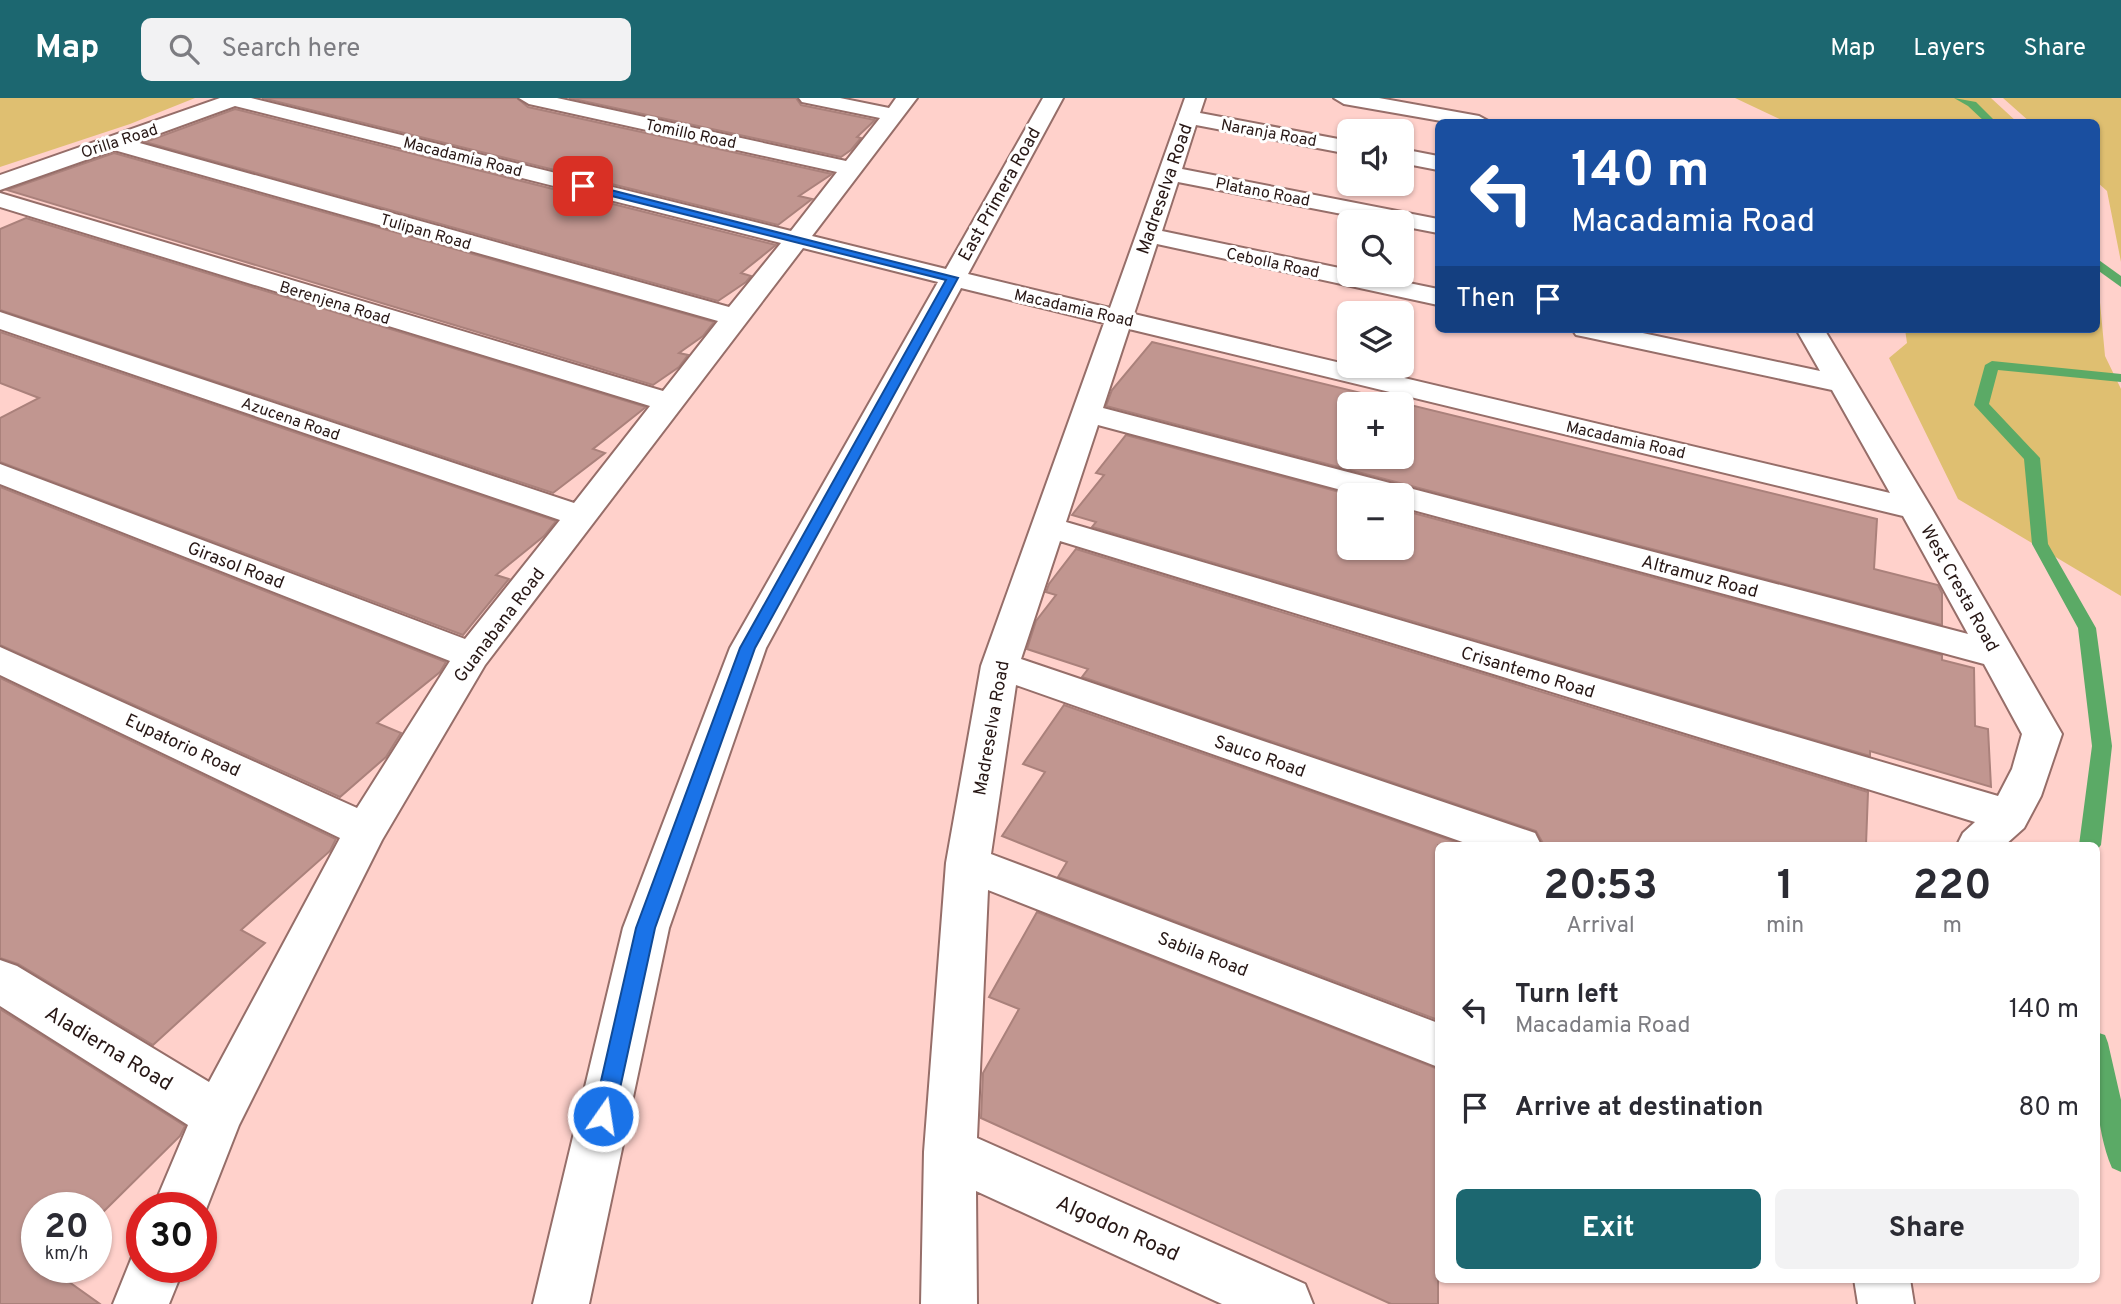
<!DOCTYPE html>
<html lang="en">
<head>
<meta charset="utf-8">
<style>
  body { margin:0; font-family:Overpass,sans-serif; background:#f2f2f3; color:#2b2b33; height:100vh; display:flex; flex-direction:column; font-size:26px; white-space:nowrap }
  * { box-sizing:border-box; margin:0 }
  p { font-size:23px; color:#7c7c81 }
  .icon { flex:none; width:38px; height:38px; fill:none; stroke:currentColor; stroke-width:2; stroke-linecap:round; stroke-linejoin:round }
  .map { position:relative; flex:1; overflow:hidden }
  .panel { position:absolute; left:1435px; top:744px; width:665px; height:441px; display:flex; flex-direction:column; background:#fff; border-radius:10px; box-shadow:0 2px 5px #0004 }
  .panel>* { flex:none }
  .guide { position:absolute; left:1435px; top:21px; width:665px; height:214px; border-radius:10px; box-shadow:0 2px 5px #0004; background:#1a4fa0; color:#fff; overflow:hidden }
  .tools { position:absolute; left:1337px; top:21px; display:grid; gap:14px }
  .tools a { display:grid; place-items:center; width:77px; height:77px; border-radius:10px; background:#fff; box-shadow:0 2px 5px #0004; font-size:35px }
  .speed { position:absolute; left:21px; top:1094px; display:flex; gap:14px; font-size:35px; font-weight:700; text-align:center }
  .speed>* { display:grid; place-content:center; width:91px; height:91px; border-radius:50%; background:#fff; box-shadow:0 2px 5px #0004; line-height:1 }
  .speed small { font-size:18px; font-weight:400 }
  .speed .limit { border:10px solid #d22; background:#fff; color:#111 }
  .pin { position:absolute; display:grid; place-items:center; width:60px; height:60px; color:#fff; margin:-30px; border-radius:14px; box-shadow:0 4px 10px #0006 }
  .me { position:absolute; width:77px; margin:-38px; rotate:13deg; stroke-linejoin:round; filter:drop-shadow(0 0 5px #0008) }
  .turn { display:flex; align-items:center; gap:24px; height:147px; padding:0 21px; font-size:32px }
  .turn .icon { width:91px; height:91px; stroke-width:2.5 }
  .turn b { display:block; font-size:49px; line-height:60px }
  .then { display:flex; align-items:center; height:66px; padding:0 21px; background:#0003; gap:14px; font-size:26px }
  .eta { display:flex; justify-content:space-evenly; align-items:center; height:119px; text-align:center }
  .eta b { font-size:42px; font-weight:700; line-height:49px }
  .cta { display:flex; gap:14px; margin-top:auto; padding:14px 21px }
  .cta a { flex:1; height:80px; border-radius:10px; background:#1c6770; color:#fff; font-size:28px; font-weight:700; line-height:80px; text-align:center }
  .cta a+a { background:#f2f2f3; color:#2b2b33 }
  ul { padding:0; list-style:none }
  li { display:flex; align-items:center; gap:21px; height:98px; padding:0 21px }
  li div { flex:1 }
  li b { display:block; font-size:26px }
  li em { font-style:normal }
  header { display:flex; align-items:center; gap:42px; box-sizing:border-box; height:98px; padding:0 35px; background:#1c6770; color:#fff }
  header strong { font-size:33px }
  nav { display:flex; gap:38px; margin-inline-start:auto; font-size:24px }
  .search { width:490px; height:63px; background:#f2f2f3; display:flex; align-items:center; gap:18px; box-sizing:border-box; padding:0 24px; border-radius:10px; color:#7c7c81; font-size:26px }
  .map>svg:first-child { display:block }
  .green { fill:#dfbf71 }
  .lines { fill:none; stroke-linecap:round; stroke-linejoin:round }
  .stream { fill:#5baa66; fill-rule:evenodd }
  .building { fill:#c19690; stroke:#aa817b; stroke-width:2; fill-rule:evenodd }
  .street-casing { stroke:#966e69; stroke-width:4 }
  .street { fill:#fff; fill-rule:evenodd }
  .route { fill:#1a73e8; stroke:#114b97; stroke-width:2 }
  .labels { text-anchor:middle; stroke-width:6; stroke-linejoin:round; paint-order:stroke }
  .far-street-label { font-size:16px; fill:#271715; stroke:#fff }
  .street-label { font-size:18px; fill:#271715; stroke:#fff }
  .near-street-label { font-size:21px; fill:#271715; stroke:#fff }
</style>
</head>
<body>
<header>
<strong>Map</strong>
<div class="search"><svg class="icon" aria-label="search" viewBox="0 0 24 24"><circle cx="10" cy="10" r="6"/><path d="M15 15l6 6"/></svg>Search here</div>
<nav><a>Map</a><a>Layers</a><a>Share</a></nav>
</header>
<div class="map">
<svg width="2121" height="1206" viewBox="0 0 2121 1206">
  <rect width="100%" height="100%" fill="#ffd1cb"/>
  <g class="green">
    <path d="M0 0H195L130 26 0 69Z"/>
    <path d="M1735 0H1991L2017 24H1786Z"/>
    <path d="M2003 0H2121V164L2107 93 2097 84 2096 24H2030Z"/>
    <path d="M2097 172 2105 258 2121 291V498L1958 401 1889 260 1907 245 1905 231H2096Z"/>
  </g>
  <g class="lines">
    <g class="stream">
      <path d="M1954 0 1976 4 1996 24H1985L1968 8Z"/>
      <path d="M2096 160 2121 178V189L2096 171Z"/>
      <path d="M1992 263 2121 276V284L1998 272 1989 306 2040 360 2048 446 2096 530 2112 648 2101 747 2096 753V747H2079L2092 648 2078 530 2032 446 2024 361 1974 307 1985 267Z"/>
      <path d="M2096 934 2105 937 2108 945 2121 1002V1074L2112 1070C2094 1027 2096 979 2096 934Z"/>
    </g>
  </g>
  <g class="building">
    <path d="M262 0H517L528 9 832 76 799 98 812 101 778 127Z"/>
    <path d="M569 0H796L801 7 875 22 857 39 861 40 851 52 841 59Z"/>
    <path d="M235 11 776 147 741 175 751 178 746 184 718 203 145 44Z"/>
    <path d="M114 55 714 224 703 238 679 255 688 257 679 269 653 287 7 92Z"/>
    <path d="M26 120 646 309 593 351 605 355 553 395 0 212V131Z"/>
    <path d="M0 234 556 423 544 438 496 477 509 481 463 537 0 364V320L39 300 0 285Z"/>
    <path d="M1152 244 1877 421 1874 471 1938 487 1942 495V527L1106 308 1112 292ZM1349 306H1402V359H1349Z"/>
    <path d="M1126 337 1351 397 1349 450H1402V412L1942 557V562L1974 570 1975 628 1988 631 1991 689 1870 653V658L1092 429 1096 424 1072 417 1104 377 1096 375Z"/>
    <path d="M0 389 446 564 440 574 377 625 401 635 386 659 340 699 0 547Z"/>
    <path d="M1076 451 1868 694 1866 747H1544L1536 733 1082 579 1088 571 1027 551 1036 523 1056 497 1046 494 1049 486Z"/>
    <path d="M0 580 336 741 330 753 241 832 265 845 153 947 18 866 0 860Z"/>
    <path d="M1064 607 1464 747H1438V922L1058 779 1067 764 1002 738 1045 674 1023 666Z"/>
    <path d="M1037 814 1438 971V1206H1391L981 1020 983 975 1019 911 989 899Z"/>
    <path d="M0 911 185 1028 180 1038 96 1121V1110H37V1169H48L100 1206H0Z"/>
  </g>
  <g class="lines">
    <g class="street-casing">
      <g id="street">
        <path d="M220 0H251L791 133 837 74 529 6 519 0H557L846 63 880 20 802 4 799 0H840L889 10 896 0H917L812 138 946 171 1043 0H1063L968 176 1110 210 1185 0H1205L1200 15 1349 43V56L1196 27 1182 71 1438 121V135L1402 128V124H1383L1178 84 1162 133 1349 172V177H1370L1438 191V207L1157 146 1134 216 1890 395 1832 292 1586 239 1576 237 1572 231H1624L1820 273 1796 231H1824L1932 411 2062 636 2041 698 2024 730 2005 747H1957L1963 735 1975 724 1060 443 1021 561 1535 735 1541 747H1471L1016 587 991 756 1438 925V969L988 792 977 1040 1305 1186 1313 1206H1222L976 1093 977 1206H921L924 1054 946 765 981 568 1104 225 961 190 766 550 669 830 589 1206H533L623 830 730 550 938 184 803 150 485 567 382 742 239 1027 201 1124V1110H153L188 1027 0 908V862L17 868 209 984 340 740 0 577V549L357 710 450 563 0 386V366L465 541 560 422 0 231V214L574 405 650 308 0 109V95L663 293 718 223 114 52 0 92V77ZM235 8 781 145 729 209 136 44ZM1129 231 1903 418 1968 536 1103 310ZM1098 327 1360 397H1402V409L1984 566 2022 636 2012 671 1998 698 1066 424Z"/>
        <path d="M1334 0H1379L1479 18 1490 24H1447L1344 6Z"/>
        <path d="M1402 51 1438 58V72L1402 65Z"/>
        <path d="M142 1147V1169H184L169 1206H113L136 1149Z"/>
        <path d="M1854 1181H1910L1914 1206H1858Z"/>
      </g>
    </g>
    <use href="#street" class="street"/>
  </g>
  <path class="route" d="M583 85 958 180 755 550 655 830 614 1018 611 1025 603 1028 596 1025 593 1018 636 830 740 550 946 182 580 90Z"/>
  <g class="labels">
    <g class="far-street-label">
      <text transform="translate(1269 34) rotate(10)" y="6">Naranja Road</text>
      <text transform="translate(691 35) rotate(12)" y="6">Tomillo Road</text>
      <text transform="translate(119 42) rotate(-18)" y="6">Orilla Road</text>
      <text transform="translate(463 58) rotate(14)" y="6">Macadamia Road</text>
      <text transform="translate(1263 93) rotate(11)" y="6">Platano Road</text>
      <text transform="translate(426 133) rotate(16)" y="6">Tulipan Road</text>
      <text transform="translate(1273 164) rotate(12)" y="6">Cebolla Road</text>
      <text transform="translate(335 204) rotate(17)" y="6">Berenjena Road</text>
      <text transform="translate(1074 209) rotate(13)" y="6">Macadamia Road</text>
      <text transform="translate(291 320) rotate(19)" y="6">Azucena Road</text>
      <text transform="translate(1626 341) rotate(13)" y="6">Macadamia Road</text>
    </g>
    <g class="street-label">
      <text transform="translate(1164 91) rotate(-71)" y="6">Madreselva Road</text>
      <text transform="translate(999 96) rotate(-61)" y="6">East Primera Road</text>
      <text transform="translate(236 467) rotate(21)" y="6">Girasol Road</text>
      <text transform="translate(1700 478) rotate(15)" y="6">Altramuz Road</text>
      <text transform="translate(1960 490) rotate(61)" y="6">West Cresta Road</text>
      <text transform="translate(499 527) rotate(-53)" y="6">Guanabana Road</text>
      <text transform="translate(1528 574) rotate(17)" y="6">Crisantemo Road</text>
      <text transform="translate(991 630) rotate(-80)" y="6">Madreselva Road</text>
      <text transform="translate(183 647) rotate(25)" y="6">Eupatorio Road</text>
      <text transform="translate(1260 658) rotate(19)" y="6">Sauco Road</text>
      <text transform="translate(1203 856) rotate(21)" y="6">Sabila Road</text>
    </g>
    <g class="near-street-label">
      <text transform="translate(109 950) rotate(31)" y="7">Aladierna Road</text>
      <text transform="translate(1118 1130) rotate(24)" y="7">Algodon Road</text>
    </g>
  </g>
</svg>
<div class="tools">
<a><svg class="icon" aria-label="sound" viewBox="0 0 24 24"><path d="M4 9h4l5-4v14l-5-4H4zM17 9q2 3 0 6"/></svg></a>
<a><svg class="icon" aria-label="search" viewBox="0 0 24 24"><circle cx="10" cy="10" r="6"/><path d="M15 15l6 6"/></svg></a>
<a><svg class="icon" aria-label="layers" viewBox="0 0 24 24"><path d="M12 4l9 5-9 5-9-5zM3 14l9 5 9-5"/></svg></a>
<a>+</a>
<a>−</a>
</div>
<div class="speed"><div>20<small>km/h</small></div><div class="limit">30</div></div>
<div class="pin" style="left:583px;top:88px;background:#d93025"><svg class="icon" aria-label="arrive" viewBox="0 0 24 24"><path d="M6 21V4h12l-3 4 3 4H6"/></svg></div>
<svg class="me" style="left:603px;top:1018px" viewBox="-20 -20 40 40"><circle r="17" fill="#1a73e8" stroke="#fff" stroke-width="3"/><path d="M0-11L8 9 0 5-8 9z" fill="#fff"/></svg>
<div class="guide">
<div class="turn"><svg class="icon" aria-label="left" viewBox="0 0 24 24"><path d="M17 20v-9H6M10 6l-5 5 5 5"/></svg><div><b>140 m</b>Macadamia Road</div></div>
<div class="then">Then<svg class="icon" aria-label="arrive" viewBox="0 0 24 24"><path d="M6 21V4h12l-3 4 3 4H6"/></svg></div>
</div>
<section class="panel">
<div class="eta">
<div><b>20:53</b><p>Arrival</p></div>
<div><b>1</b><p>min</p></div>
<div><b>220</b><p>m</p></div>
</div>
<ul>
<li><svg class="icon" aria-label="left" viewBox="0 0 24 24"><path d="M17 20v-9H6M10 6l-5 5 5 5"/></svg><div><b>Turn left</b><p>Macadamia Road</p></div><em>140 m</em></li>
<li><svg class="icon" aria-label="arrive" viewBox="0 0 24 24"><path d="M6 21V4h12l-3 4 3 4H6"/></svg><div><b>Arrive at destination</b></div><em>80 m</em></li>
</ul>
<div class="cta"><a>Exit</a><a>Share</a></div>
</section>
</div>
</body>
</html>
